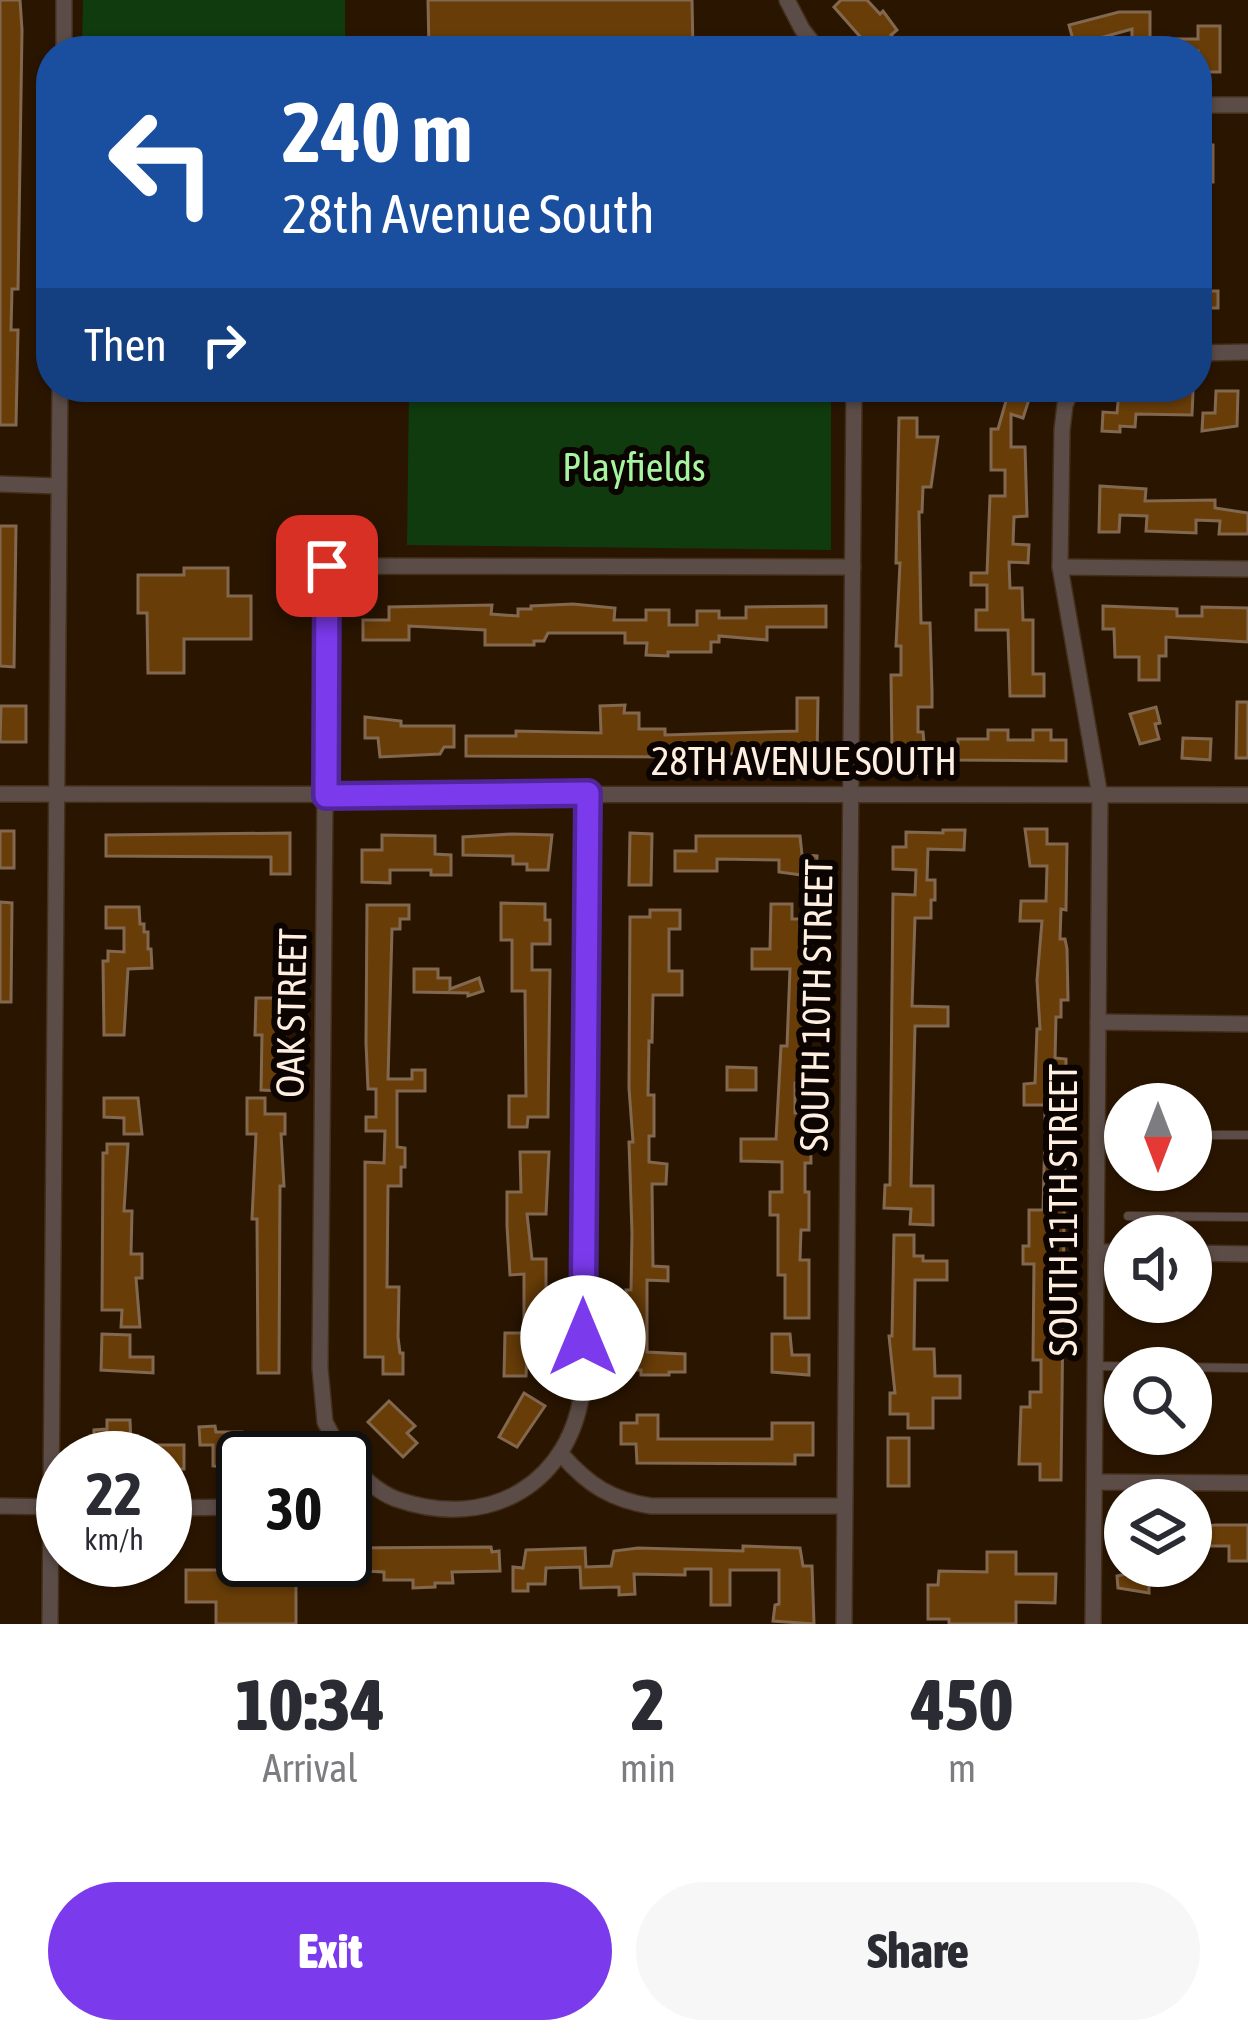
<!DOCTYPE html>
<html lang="en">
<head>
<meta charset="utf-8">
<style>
  body { margin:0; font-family:"Asap Condensed",sans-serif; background:#f7f7f7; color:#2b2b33; height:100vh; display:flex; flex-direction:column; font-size:45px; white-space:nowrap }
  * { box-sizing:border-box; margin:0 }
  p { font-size:39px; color:#7c7c81 }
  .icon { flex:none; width:66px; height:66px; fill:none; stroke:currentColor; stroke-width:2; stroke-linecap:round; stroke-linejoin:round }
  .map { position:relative; height:1624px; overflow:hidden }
  .sheet { display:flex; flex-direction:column; background:#fff; flex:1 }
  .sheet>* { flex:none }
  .banner { position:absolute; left:36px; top:36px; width:1176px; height:366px; border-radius:48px; box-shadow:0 3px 9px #0004; background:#1a4fa0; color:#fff; overflow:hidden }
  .needle { width:78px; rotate:180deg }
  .buttons { position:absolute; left:1104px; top:1083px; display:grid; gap:24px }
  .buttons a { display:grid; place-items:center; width:108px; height:108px; border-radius:50%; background:#fff; box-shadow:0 3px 9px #0004; font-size:60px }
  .speed { position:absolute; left:36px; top:1431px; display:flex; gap:24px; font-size:60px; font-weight:700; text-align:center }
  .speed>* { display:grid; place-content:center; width:156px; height:156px; border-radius:50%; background:#fff; box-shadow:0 3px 9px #0004; line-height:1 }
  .speed small { font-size:30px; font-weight:400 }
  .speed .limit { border:6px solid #111; border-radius:18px; background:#fff; color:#111 }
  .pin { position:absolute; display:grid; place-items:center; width:102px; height:102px; color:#fff; margin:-51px; border-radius:24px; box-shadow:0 6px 18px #0006 }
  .me { position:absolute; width:132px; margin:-66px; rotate:0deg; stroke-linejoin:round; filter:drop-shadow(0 0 9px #0008) }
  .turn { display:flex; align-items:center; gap:42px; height:252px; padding:0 48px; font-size:54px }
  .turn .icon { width:156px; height:156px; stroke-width:2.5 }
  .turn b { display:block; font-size:84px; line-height:102px }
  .then { display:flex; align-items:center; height:114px; padding:0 48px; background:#0003; gap:24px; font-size:45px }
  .eta { display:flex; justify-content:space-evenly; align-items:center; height:204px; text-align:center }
  .eta b { font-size:72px; font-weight:800; line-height:84px }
  .action { display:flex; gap:24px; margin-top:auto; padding:24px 48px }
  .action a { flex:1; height:138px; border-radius:72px; background:#7c3aed; color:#fff; font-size:48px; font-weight:800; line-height:138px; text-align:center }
  .action a+a { background:#f7f7f7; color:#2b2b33 }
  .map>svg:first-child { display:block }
  .green { fill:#0f3b0e }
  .building { fill:#683d08; stroke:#836850; stroke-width:3 }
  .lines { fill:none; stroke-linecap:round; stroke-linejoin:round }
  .service-casing { stroke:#442f1b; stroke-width:10 }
  .minor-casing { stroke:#442f1b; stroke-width:18 }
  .service { stroke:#5b4c47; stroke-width:8 }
  .minor { stroke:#5b4c47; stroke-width:15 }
  .route-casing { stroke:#51269a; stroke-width:30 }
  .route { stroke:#7c3aed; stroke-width:21 }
  .labels { text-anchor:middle; stroke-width:12; stroke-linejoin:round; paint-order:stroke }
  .park-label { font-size:39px; fill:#a6f5a0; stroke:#0c0400 }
  .street-label { font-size:39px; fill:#ffefe1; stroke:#0c0400 }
</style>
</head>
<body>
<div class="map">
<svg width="1248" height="1624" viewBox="0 0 1248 1624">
  <rect width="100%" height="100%" fill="#2a1500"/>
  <g class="green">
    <path d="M83 0H345V51H82Z"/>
    <path d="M409 387H831V550L407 545Z"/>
  </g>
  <g class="building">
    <path d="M0 0H20L22 30 18 289H12L11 330H18L16 425H0Z"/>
    <path d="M428 0H692L693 51H429Z"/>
    <path d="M841 0H867L880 14 883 11 897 30 891 35 904 51H879L875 46 871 49 834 7Z"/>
    <path d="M1119 12H1150V39H1198V26H1220V72H1198V51H1132V29L1096 39 1099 51H1076L1069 25Z"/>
    <rect x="1197" y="145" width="16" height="37"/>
    <path d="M1197 266H1210V291H1218V308H1197Z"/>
    <path d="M1010 387H1033L1023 418 1011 414V447H1025L1027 516 1014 517 1013 544 1029 545 1028 563 1009 562 1010 588H1022L1023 620H1033V674H1044V696H1010L1008 630H976V610H987V585H971V573H987L990 496H1005V470H991V429H998Z"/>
    <path d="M1155 391 1193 392 1192 415 1136 414 1135 427 1120 426V432L1102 431 1103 412 1117 413 1119 392 1155 394Z"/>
    <path d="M1216 391H1238L1237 426 1202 431 1203 413H1215Z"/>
    <path d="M899 418H917V437H938L931 487H923L922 512H919L921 623H930L932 691V707H918V732H923L927 774 907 775 906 754H892L891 675H901V646H896L900 563H896Z"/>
    <path d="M1100 486 1146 489 1145 501 1215 500V508L1248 513V534H1219L1220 521 1196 520V533L1146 531 1147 516 1120 515 1119 532H1099Z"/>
    <path d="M0 526H16L14 667 0 666Z"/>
    <path d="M184 568H228V596H251V639H184V673H148L147 613H138V575H184Z"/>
    <path d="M573 604 615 608 614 620H646V610H669V625H697V611H719V618H746V607L826 606V627H767V640L719 636V642H711V652H668V656L646 655 647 643H625V633H548L544 641H534V645H485V630L409 626V640H363V620H389V607L492 605 491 614 518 616V609H531V606Z"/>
    <path d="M1103 606 1177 609V616H1202V607L1248 608V642L1166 637V656H1159V680H1139V657H1115L1114 629H1103Z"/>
    <path d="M797 698H818L817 756 743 753 686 757 466 756V736H516V731L601 733 600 706 625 705 624 713H639V729H665V735L797 731Z"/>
    <path d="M1237 702H1248V758H1236Z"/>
    <path d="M1 706H26V742H0Z"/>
    <path d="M1156 707 1160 723 1155 724 1159 739 1140 744 1130 714Z"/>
    <path d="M365 717 401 721V726H454V747H444L440 754 380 757 378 738H365Z"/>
    <path d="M988 730H1008V740H1033V730H1051V740H1066V761L958 760V739H988Z"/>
    <path d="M1183 738 1211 739 1210 760 1182 758Z"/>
    <path d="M1025 829H1047V844H1067L1066 910 1061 909 1060 939H1065L1067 949 1068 1000H1061V1017H1056L1055 1058 1066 1059 1061 1480H1040V1464H1019L1021 1407H1030V1392H1041V1360H1033L1034 1264H1023V1246H1029V1210H1043L1045 1131V1105H1024V1084L1035 1083 1037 1029H1040L1037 980 1042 921H1020L1021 901H1046L1047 866H1030Z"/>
    <path d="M943 830H965L964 850 928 849 927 880H935V900H931V918H915L912 1006 948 1007V1026H915L911 1186H933V1225L910 1224 911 1209 884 1208 885 1185H890L893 894 915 895 916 870 893 869V847H906V832L943 833Z"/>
    <rect x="0" y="831" width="14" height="37"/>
    <path d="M290 833V874H271V857L106 856V835Z"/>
    <path d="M630 833 652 834 651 885H629Z"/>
    <path d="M512 834 552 835 548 870H527V864H513V856L463 855V837Z"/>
    <path d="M382 835 435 836V854L451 855V875H431V870H390V883L362 882V850H382Z"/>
    <path d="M696 836H800L802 855 817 856 816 877 779 872V860L717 859V871H675V851H696Z"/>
    <path d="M0 902 12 903 11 1002H0Z"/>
    <path d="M501 903 545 904V920H550V944H532V970H550L548 1117H528L527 1127H509V1096H526L525 991H512V940H501Z"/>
    <path d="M771 904H792V919H812L811 1038H802V1069H811V1083H795V1113L810 1112 811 1163H805V1192H809V1230H801L800 1260H809V1318H785V1275H778V1215H770V1192H782V1162L741 1161V1139H776L781 1046H787L790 969H752V949H770Z"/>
    <path d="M367 905H409V919H400V929H392L388 1079H412V1070H425V1091H397V1147L405 1148V1167H401V1186H388L387 1287H399L398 1337 400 1353H403V1374H383V1357H365V1162L384 1163 385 1131H366V1117H376V1089H368L366 1043Z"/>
    <path d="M106 907H139L140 924H144V932H148V949H151L152 968 128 969 124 1035H104L103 961H108V951L124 952V928H106Z"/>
    <path d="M650 910H680V929H669V971H682V995H653L652 1042 649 1041 648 1095H654V1136H649V1162L667 1164 666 1184H652L653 1266 668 1267V1281L647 1280V1352L685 1354V1372H669V1375H641V1370H627L626 1290H631L632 1233 629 1142H633L629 1088 630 917H650Z"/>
    <path d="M414 969H438V978H450V989L479 978 483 991 468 996V993L414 992Z"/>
    <path d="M256 998H278V1021H286L282 1091 261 1090 262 1035H255Z"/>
    <path d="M727 1067 756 1068V1090H727Z"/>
    <path d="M104 1098H138L142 1134H124V1118L104 1117Z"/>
    <path d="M247 1098H265V1114H285V1134H281L284 1186H280L279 1373H258L257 1219H252L256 1134H247Z"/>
    <path d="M107 1144H128L124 1211H132L131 1254H142V1278H136L140 1327H121L122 1310H102L103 1153H107Z"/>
    <path d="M520 1152H549L546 1214H527L532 1259H546V1358L527 1357 526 1376H504L505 1333H524V1274L510 1275 507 1226V1192H521Z"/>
    <path d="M894 1235H914V1256H923V1261H947V1280H915L914 1349H934L935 1376H960V1398H933V1428H908V1414H890V1393H895L889 1336H892Z"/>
    <path d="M102 1334 130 1335V1357H153V1373L101 1370Z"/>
    <path d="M772 1334H790L792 1355H809V1375L772 1372Z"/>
    <path d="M524 1393 545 1406 517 1447 499 1437Z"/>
    <path d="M389 1401 415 1426 407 1433 417 1443 403 1457 368 1422Z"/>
    <path d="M637 1415H658V1439H772V1423H813V1455H795V1464L637 1463 636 1444H621V1423H637Z"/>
    <path d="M107 1420H130L131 1445H184V1469H165V1458H108V1449H94V1430L107 1429Z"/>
    <path d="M215 1426 216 1432H242L245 1450 283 1436 289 1454 243 1458V1469L213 1466V1445H200L199 1427Z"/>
    <rect x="888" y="1438" width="21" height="48"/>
    <path d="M1216 1525H1248V1561H1229V1546H1191V1527Z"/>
    <path d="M743 1546 800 1548 803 1566H812L814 1624 773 1621 775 1605 779 1604V1570H730V1605H711V1569H685V1575L634 1574 635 1594 619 1595V1587L581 1588 580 1567 546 1568 545 1584H528V1591H513V1567L523 1568 526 1550 585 1548 586 1567 611 1566 614 1551 638 1548 743 1551Z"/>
    <path d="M491 1547 492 1552 499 1551 500 1571 452 1572 453 1583H435V1587L413 1588V1580H384V1572L345 1570V1548Z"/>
    <path d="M229 1549H243V1560H296V1624H216V1602H186V1570H229Z"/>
    <path d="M987 1552H1016V1574H1056L1055 1603 1016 1602V1624H949V1619H928V1585H938L939 1571 987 1572Z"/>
    <path d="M1131 1573H1149V1593L1118 1588 1117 1576Z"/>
  </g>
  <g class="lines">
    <g class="service-casing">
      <g id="service">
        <path d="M1097 1134H1125"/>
        <path d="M1191 1135H1248"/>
        <path d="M1128 1216 1248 1217"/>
        <path d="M1177 1216V1236"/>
        <path d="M1095 1366 1248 1368"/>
      </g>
    </g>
    <g class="minor-casing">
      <g id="minor">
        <path d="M787 0 802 29 819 51"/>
        <path d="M64 51V0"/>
        <path d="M1197 105H1248"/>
        <path d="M1197 353 1248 352"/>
        <path d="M1073 387 1065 405 1062 430 1060 567 1100 796 1093 1624"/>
        <path d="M0 484 58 486"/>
        <path d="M1060 567 1248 569"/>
        <path d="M0 794 1248 795"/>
        <path d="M1098 1022 1248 1024"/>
        <path d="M1096 1252H1125"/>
        <path d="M1191 1253 1248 1254"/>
        <path d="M562 1455C588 1485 612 1500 651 1506H844"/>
        <path d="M344 1458 325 1422 320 1368 327 566 853 567"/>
        <path d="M345 1459C360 1474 375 1491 396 1499 490 1532 573 1483 583 1384L588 793"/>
        <path d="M1095 1482 1248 1483"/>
        <path d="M0 1506 63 1507"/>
        <path d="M165 1508 243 1507"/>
        <path d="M50 1624 60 387"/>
        <path d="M844 1624 854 387"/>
      </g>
    </g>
    <use href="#service" class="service"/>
    <use href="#minor" class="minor"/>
  </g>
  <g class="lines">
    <g class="route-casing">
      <path id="route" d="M327 566 326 796 588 793 583 1338"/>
    </g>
    <use href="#route" class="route"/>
  </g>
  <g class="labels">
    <g class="park-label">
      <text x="634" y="481">Playfields</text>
    </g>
    <g class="street-label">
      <text x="804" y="775">28TH AVENUE SOUTH</text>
      <text transform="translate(816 1005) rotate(-89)" y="14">SOUTH 10TH STREET</text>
      <text transform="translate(291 1013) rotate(-89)" y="14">OAK STREET</text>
      <text transform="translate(1063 1210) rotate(-90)" y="14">SOUTH 11TH STREET</text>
    </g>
  </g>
</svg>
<div class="buttons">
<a><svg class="needle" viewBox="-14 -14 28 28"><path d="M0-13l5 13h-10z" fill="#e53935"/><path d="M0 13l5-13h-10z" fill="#7c7c81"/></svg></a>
<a><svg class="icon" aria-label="sound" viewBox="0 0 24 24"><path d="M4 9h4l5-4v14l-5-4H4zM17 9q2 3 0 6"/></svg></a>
<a><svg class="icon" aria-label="search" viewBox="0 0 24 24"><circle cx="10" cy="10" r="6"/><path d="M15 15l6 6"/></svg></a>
<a><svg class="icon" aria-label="layers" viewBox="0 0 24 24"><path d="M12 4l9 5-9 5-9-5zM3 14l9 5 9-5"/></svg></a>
</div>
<div class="speed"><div>22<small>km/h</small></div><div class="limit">30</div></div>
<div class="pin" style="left:327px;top:566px;background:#d93025"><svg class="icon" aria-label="arrive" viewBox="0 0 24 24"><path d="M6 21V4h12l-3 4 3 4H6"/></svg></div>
<svg class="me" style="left:583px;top:1338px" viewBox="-20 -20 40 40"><circle r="19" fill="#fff"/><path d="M0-13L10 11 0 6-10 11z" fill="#7c3aed"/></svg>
<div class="banner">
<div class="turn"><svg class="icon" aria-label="left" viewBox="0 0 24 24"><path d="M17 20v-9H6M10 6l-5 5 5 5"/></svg><div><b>240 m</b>28th Avenue South</div></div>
<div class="then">Then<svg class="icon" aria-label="right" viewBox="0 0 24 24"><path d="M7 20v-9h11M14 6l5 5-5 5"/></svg></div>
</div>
</div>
<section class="sheet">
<div class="eta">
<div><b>10:34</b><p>Arrival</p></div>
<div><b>2</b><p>min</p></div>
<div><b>450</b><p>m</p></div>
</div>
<div class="action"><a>Exit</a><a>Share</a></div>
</section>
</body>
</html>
